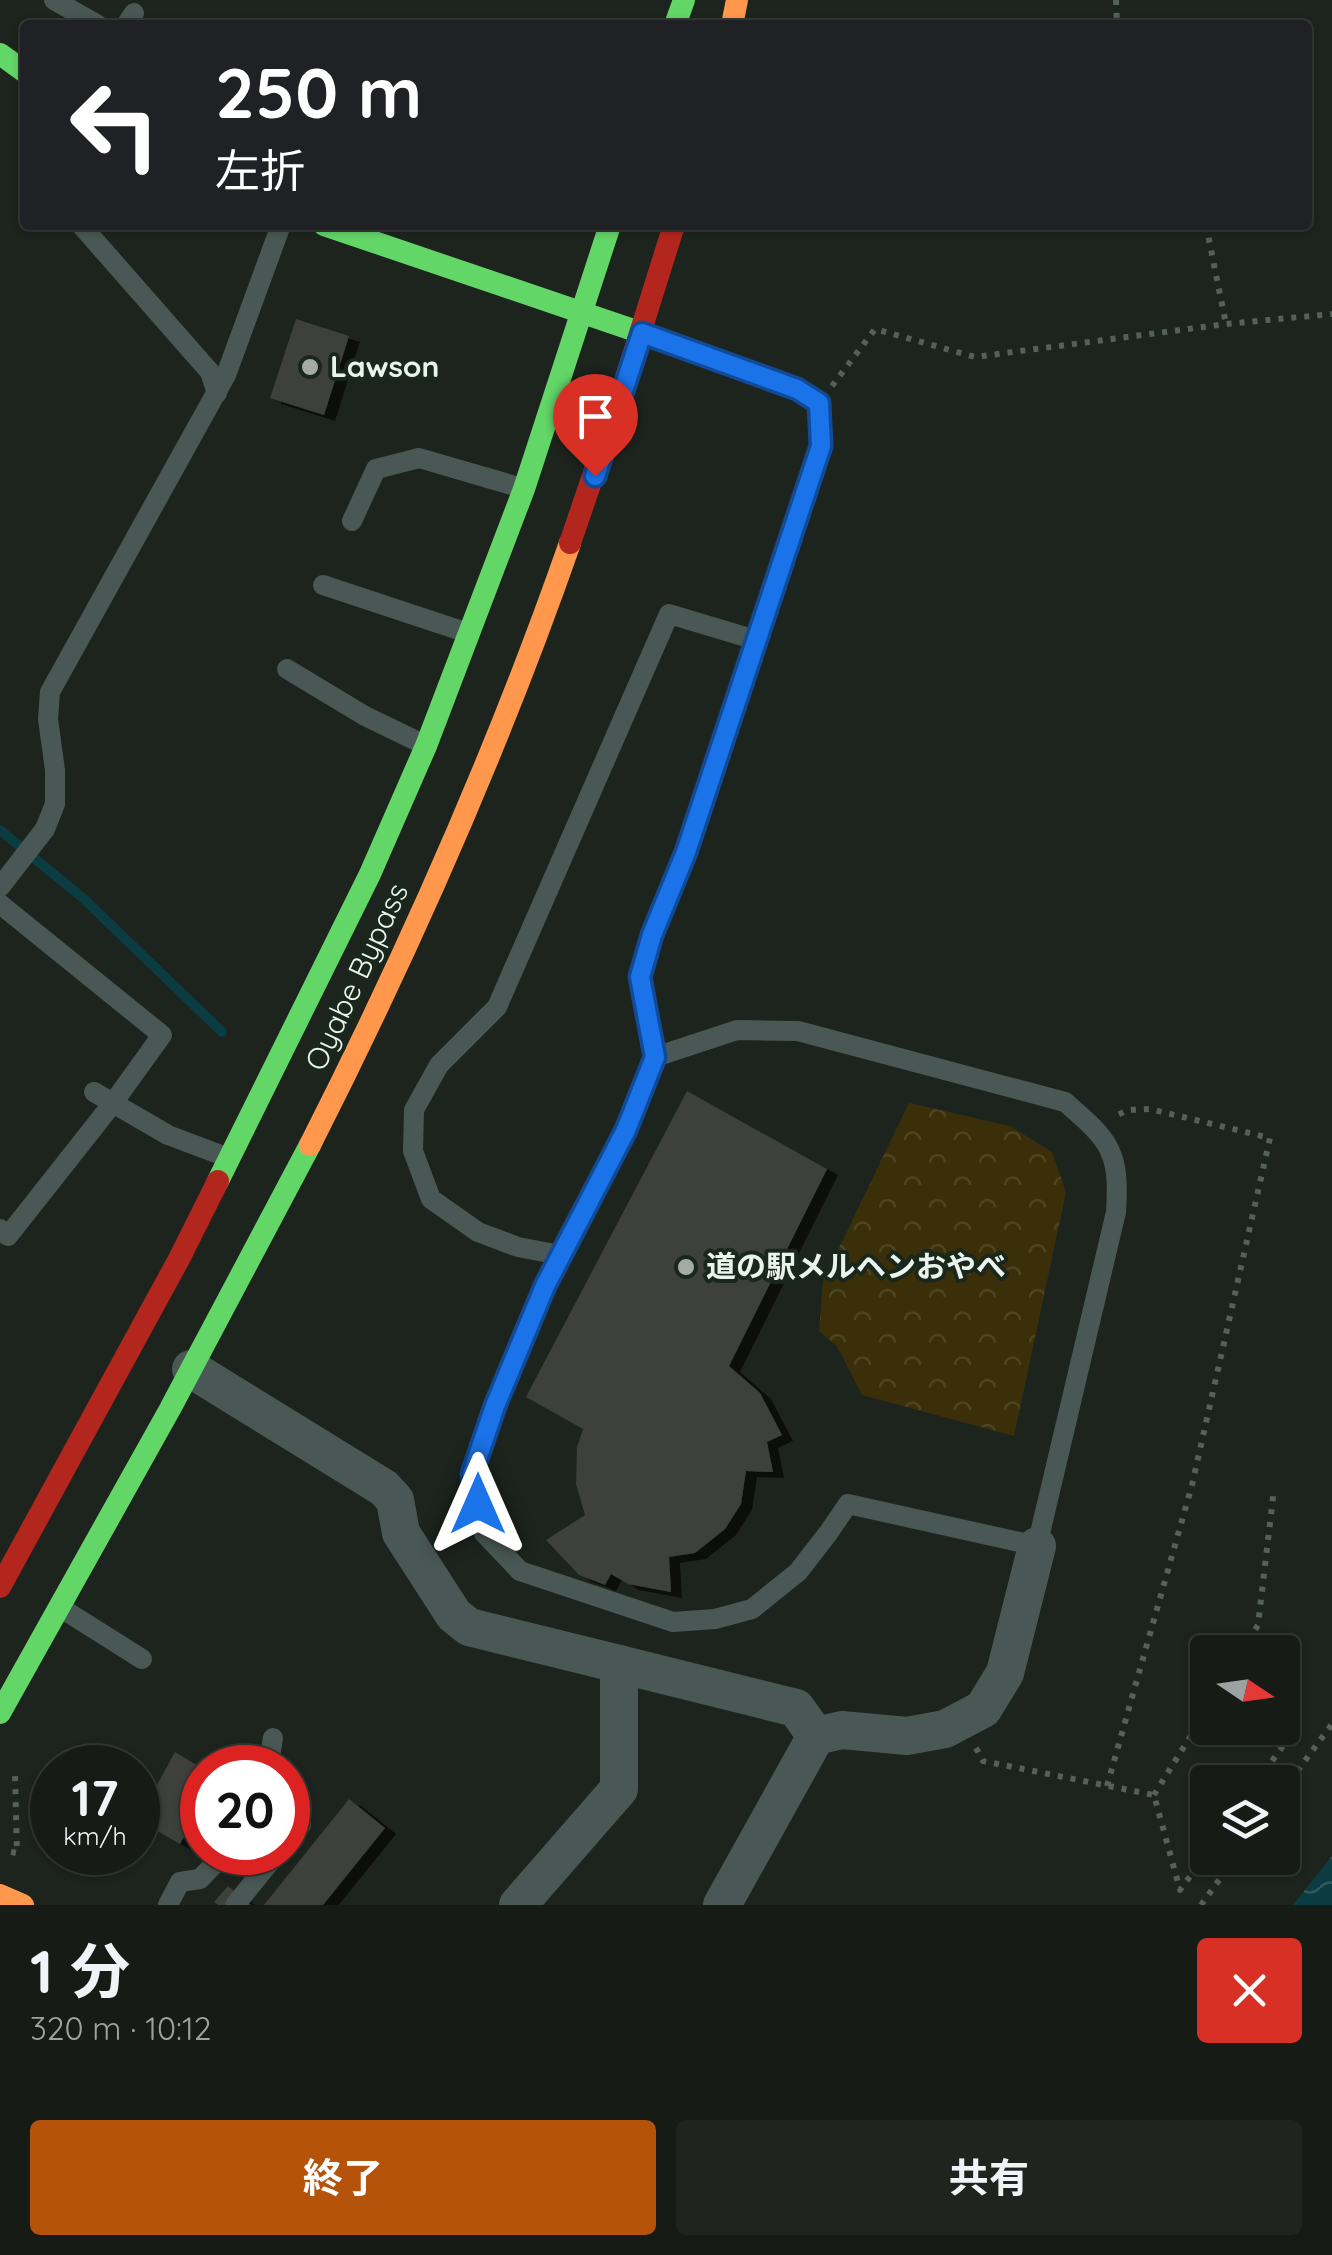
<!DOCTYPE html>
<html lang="ja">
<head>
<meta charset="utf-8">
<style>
  body { margin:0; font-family:Quicksand,"Noto Sans JP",sans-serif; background:#1f241f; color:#f1f3f6; height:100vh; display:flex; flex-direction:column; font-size:38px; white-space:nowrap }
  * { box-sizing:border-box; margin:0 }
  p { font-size:32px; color:#9ea1a1 }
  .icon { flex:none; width:55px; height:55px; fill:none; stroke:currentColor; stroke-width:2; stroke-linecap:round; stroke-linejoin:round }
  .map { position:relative; height:1905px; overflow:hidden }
  .panel { display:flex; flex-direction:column; background:#161b16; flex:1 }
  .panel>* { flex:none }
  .hud { position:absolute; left:20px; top:20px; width:1292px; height:210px; border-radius:10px; box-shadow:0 2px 8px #0004,0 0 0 2px #353935; background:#202124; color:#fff; overflow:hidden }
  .needle { width:65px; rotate:103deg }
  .controls { position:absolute; left:1190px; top:1635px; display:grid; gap:20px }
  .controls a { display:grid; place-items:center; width:110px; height:110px; border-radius:10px; background:#161b16; box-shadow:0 2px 8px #0004,0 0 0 2px #353935; font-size:50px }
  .speed { position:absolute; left:30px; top:1745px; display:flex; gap:20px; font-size:50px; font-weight:700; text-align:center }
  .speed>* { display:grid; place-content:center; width:130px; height:130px; border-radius:50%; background:#161b16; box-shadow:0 2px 8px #0004,0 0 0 2px #353935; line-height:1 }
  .speed small { font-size:25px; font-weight:400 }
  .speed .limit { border:15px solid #d22; background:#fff; color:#111 }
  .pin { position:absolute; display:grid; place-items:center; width:85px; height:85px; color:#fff; margin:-102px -42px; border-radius:50% 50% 50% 0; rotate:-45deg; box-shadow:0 0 10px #0007 }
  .pin .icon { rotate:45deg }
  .me { position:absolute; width:110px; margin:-55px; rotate:0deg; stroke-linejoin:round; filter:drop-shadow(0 0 8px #0008) }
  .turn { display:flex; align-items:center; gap:35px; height:210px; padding:0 30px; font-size:45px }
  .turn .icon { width:130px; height:130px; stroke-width:2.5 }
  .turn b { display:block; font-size:70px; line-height:85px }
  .round { display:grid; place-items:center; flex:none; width:105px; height:105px; border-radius:10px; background:#1f241f }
  .headline { display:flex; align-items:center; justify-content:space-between; height:170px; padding:0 30px }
  h1 { font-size:60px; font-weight:700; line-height:75px }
  .cta { display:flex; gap:20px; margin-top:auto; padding:20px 30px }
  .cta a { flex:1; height:115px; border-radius:10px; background:#b45309; color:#fff; font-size:40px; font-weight:700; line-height:115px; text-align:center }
  .cta a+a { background:#1f241f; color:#f1f3f6 }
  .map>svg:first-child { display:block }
  .forest { fill:url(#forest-crowns) }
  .water { fill:url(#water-waves) }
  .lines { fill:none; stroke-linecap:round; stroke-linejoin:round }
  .stream { stroke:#0b3c42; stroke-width:10 }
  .building { fill:#3c413b; filter:url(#shadow) }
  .path { stroke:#53605b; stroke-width:6; stroke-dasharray:5 8; stroke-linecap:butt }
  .lane { stroke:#495854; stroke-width:20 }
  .street { stroke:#495854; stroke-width:38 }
  .fast { stroke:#63d668; stroke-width:22 }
  .slow { stroke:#ff974d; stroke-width:22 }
  .jam { stroke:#b3261e; stroke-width:22 }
  .route-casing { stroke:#114b97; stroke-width:25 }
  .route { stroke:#1a73e8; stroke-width:18 }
  .poi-dot { fill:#a3aba4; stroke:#1a271d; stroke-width:4 }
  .labels { text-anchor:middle; stroke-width:8; stroke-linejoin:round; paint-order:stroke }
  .poi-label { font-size:30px; font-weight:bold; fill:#ebf4ec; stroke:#1a271d; text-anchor:start }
  .street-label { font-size:30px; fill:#ebf4ec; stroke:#1a271d }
</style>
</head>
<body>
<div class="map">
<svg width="1332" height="1905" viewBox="0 0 1332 1905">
  <defs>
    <pattern id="forest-crowns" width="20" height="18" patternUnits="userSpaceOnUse" patternTransform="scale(2.5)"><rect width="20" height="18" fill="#3a2f08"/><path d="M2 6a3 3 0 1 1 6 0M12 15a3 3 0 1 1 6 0" fill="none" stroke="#4d4420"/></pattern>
    <pattern id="water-waves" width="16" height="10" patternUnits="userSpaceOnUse" patternTransform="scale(2.5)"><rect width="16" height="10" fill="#0b3c42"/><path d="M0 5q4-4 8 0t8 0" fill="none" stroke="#2f595d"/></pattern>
    <filter id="shadow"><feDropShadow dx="11" dy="6" stdDeviation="0" flood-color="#0009"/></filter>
  </defs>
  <rect width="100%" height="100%" fill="#1d241e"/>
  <path class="forest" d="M909 1103 1010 1126 1052 1152 1066 1192 1014 1436 862 1395 837 1346 819 1331 823 1281Z"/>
  <path class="water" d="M1332 1856V1905H1293Z"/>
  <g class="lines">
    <path class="stream" d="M0 830 84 899 222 1032"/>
  </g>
  <g class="building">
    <path d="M296 319 349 336 324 415 270 398Z"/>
    <path d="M687 1091 827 1169 729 1366 760 1393 782 1435 767 1442 773 1472 746 1471 741 1504 725 1529 695 1553 669 1557 671 1592 628 1584 611 1574 605 1585 579 1575 546 1540 585 1515 576 1484 577 1447 583 1429 526 1397Z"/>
    <path d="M175 1752 202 1768V1804L180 1844 138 1820Z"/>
    <path d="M349 1799 385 1828 323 1905H264Z"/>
    <path d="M228 1886 251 1905H218L214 1902Z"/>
  </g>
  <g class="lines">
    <g class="path">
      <path d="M1116 0 1117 25"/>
      <path d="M1206 225 1226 324"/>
      <path d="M832 386 875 329 975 357 1226 324 1332 314"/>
      <path d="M1242 1652 1258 1625 1274 1489"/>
      <path d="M976 1748 983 1761 1154 1795 1180 1890 1208 1852"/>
      <path d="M1257 1782 1301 1721"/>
      <path d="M1107 1786 1192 1485 1270 1138 1150 1109 1128 1110 1115 1116"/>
      <path d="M1282 1792 1332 1724"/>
      <path d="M1154 1795 1208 1708"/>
      <path d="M11 1852 17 1853 15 1774"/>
      <path d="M1201 1905 1235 1858"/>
    </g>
    <g class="lane">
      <path d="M54 0 98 25"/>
      <path d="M126 25 134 13"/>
      <path d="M81 225 210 372 217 393"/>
      <path d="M644 334 797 389 819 403 821 446 686 852 652 935 640 977 655 1057 626 1130 545 1286 495 1406 472 1475 484 1533 520 1571 673 1622 715 1619 752 1609 798 1572 829 1532 848 1504 1037 1546 1116 1212C1120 1151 1110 1141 1065 1102L798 1031 737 1030 655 1057"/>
      <path d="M352 521 376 469 419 458 522 488"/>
      <path d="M323 585 468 633"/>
      <path d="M287 669 365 716 425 745"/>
      <path d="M0 887 45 829 55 804V770L48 719 50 692 226 375 281 225"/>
      <path d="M0 904 162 1035 113 1103 8 1236 0 1229"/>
      <path d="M94 1092 168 1135 229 1158"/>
      <path d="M560 1255 518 1247 478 1232 431 1199 413 1151 414 1110 439 1065 497 1007 669 614 756 640"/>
      <path d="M61 1608 142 1659"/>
      <path d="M268 1768 273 1738"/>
      <path d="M288 1841 301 1825"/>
      <path d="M168 1905 180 1882 200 1879 226 1852"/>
      <path d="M235 1905 278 1852"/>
    </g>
    <g class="street">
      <path d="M191 1369 384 1488 395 1500 401 1533 454 1615 469 1627 619 1664"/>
      <path d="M518 1905 619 1789V1664L796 1708 816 1736"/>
      <path d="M722 1905 816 1736 842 1730 907 1736 945 1729 983 1709 1005 1673 1037 1546"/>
    </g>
    <g class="fast">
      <path d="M675 25 684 0"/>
      <path d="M0 54 25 72"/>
      <path d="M324 225 642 333"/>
      <path d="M218 1181 370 874 426 746 524 489 610 225"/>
      <path d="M0 1713 170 1409 310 1145"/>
    </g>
    <g class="slow">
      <path d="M732 25 737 0"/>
      <path d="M310 1145C409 950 498 749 570 543"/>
      <path d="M0 1895 23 1905"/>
    </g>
    <g class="jam">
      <path d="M570 543 621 394 674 225"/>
      <path d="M0 1587 179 1259 218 1181"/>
    </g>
  </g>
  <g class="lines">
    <g class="route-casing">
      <path id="route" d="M478 1504 472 1474 495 1406 545 1286 626 1130 655 1057 640 977 652 935 686 852 821 446 819 403 797 389 642 333 595 476"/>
    </g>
    <use href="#route" class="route"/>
  </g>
  <g class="poi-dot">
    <circle cx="310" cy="367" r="10"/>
    <circle cx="686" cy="1267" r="10"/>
  </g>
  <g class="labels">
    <g class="poi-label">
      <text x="330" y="377">Lawson</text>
      <text x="706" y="1277">道の駅メルヘンおやべ</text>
    </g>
    <g class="street-label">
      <text transform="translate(357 977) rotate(-65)" y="10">Oyabe Bypass</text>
    </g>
  </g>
</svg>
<div class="controls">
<a><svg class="needle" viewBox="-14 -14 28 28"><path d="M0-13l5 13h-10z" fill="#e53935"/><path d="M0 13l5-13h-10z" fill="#9ea1a1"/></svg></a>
<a><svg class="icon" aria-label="layers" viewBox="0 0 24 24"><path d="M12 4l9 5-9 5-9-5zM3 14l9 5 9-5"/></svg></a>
</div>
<div class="speed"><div>17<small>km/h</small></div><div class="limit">20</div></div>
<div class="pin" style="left:595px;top:476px;background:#d93025"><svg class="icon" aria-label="arrive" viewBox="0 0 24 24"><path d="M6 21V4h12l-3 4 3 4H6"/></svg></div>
<svg class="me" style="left:478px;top:1504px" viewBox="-20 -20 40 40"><path d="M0-17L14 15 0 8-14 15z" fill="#1a73e8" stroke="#fff" stroke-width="4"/></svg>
<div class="hud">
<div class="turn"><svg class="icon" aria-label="left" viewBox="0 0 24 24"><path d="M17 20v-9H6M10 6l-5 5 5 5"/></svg><div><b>250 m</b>左折</div></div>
</div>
</div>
<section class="panel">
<div class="headline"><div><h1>1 分</h1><p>320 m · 10:12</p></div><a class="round" style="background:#d93025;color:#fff"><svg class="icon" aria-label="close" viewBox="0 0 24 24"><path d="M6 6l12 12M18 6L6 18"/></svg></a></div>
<div class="cta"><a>終了</a><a>共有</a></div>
</section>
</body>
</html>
